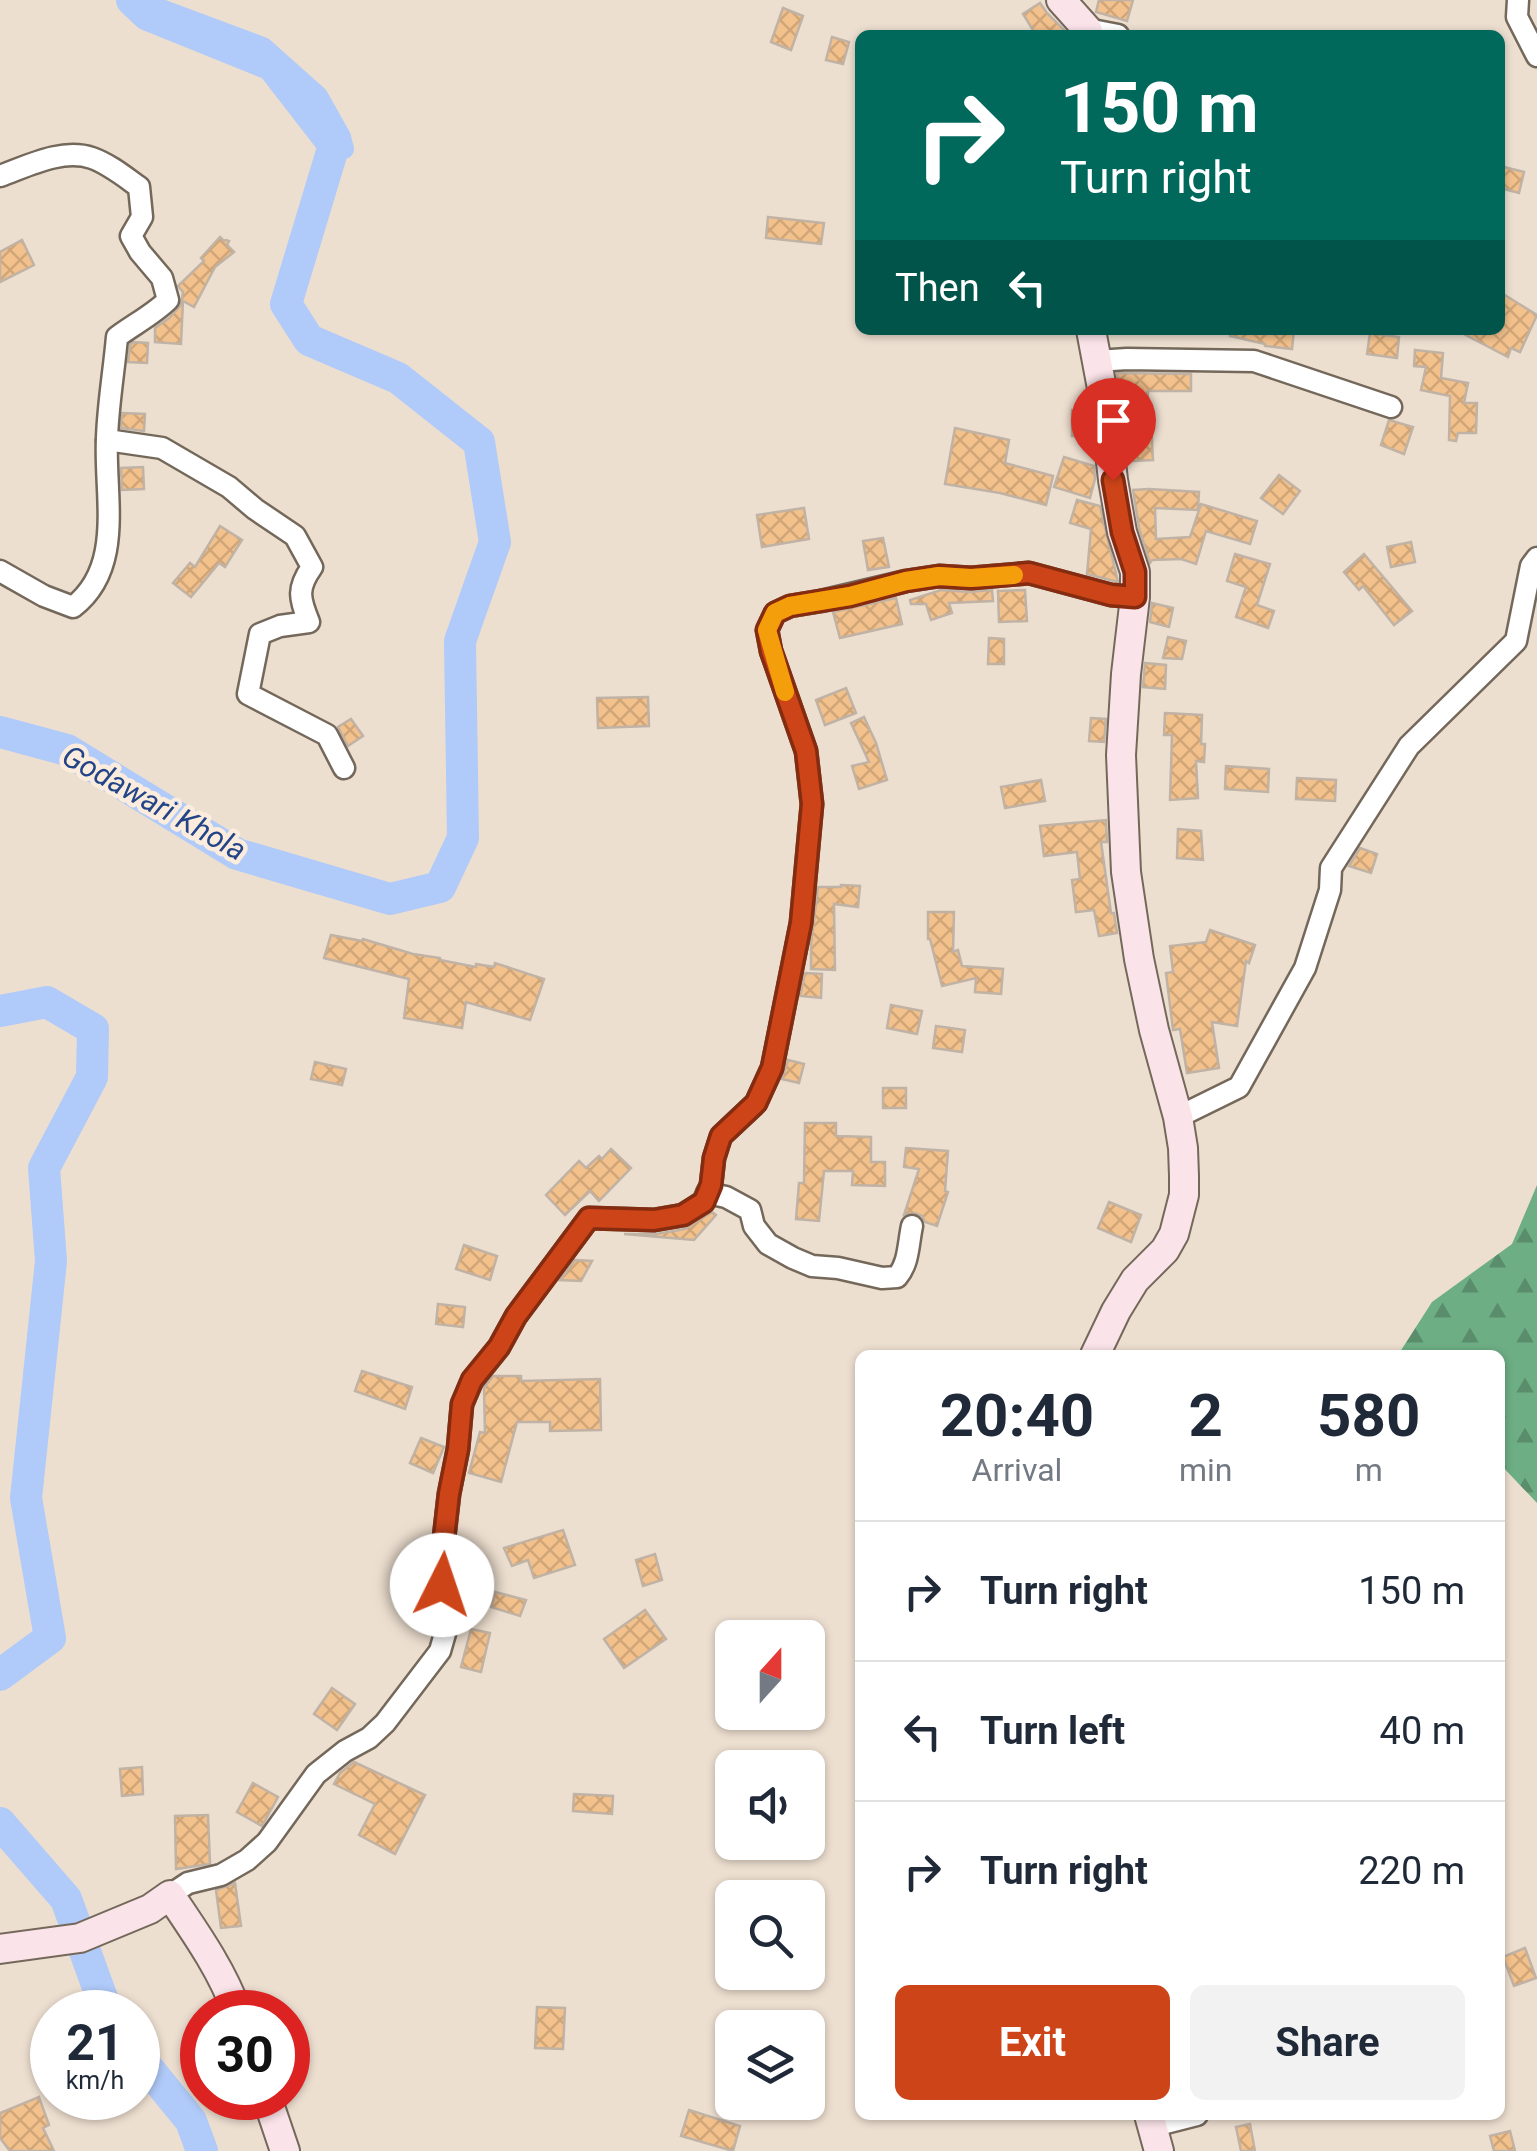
<!DOCTYPE html>
<html lang="en">
<head>
<meta charset="utf-8">
<style>
  body { margin:0; font-family:Roboto,sans-serif; background:#f2f2f3; color:#1f2937; height:100vh; display:flex; flex-direction:column; font-size:38px; white-space:nowrap }
  * { box-sizing:border-box; margin:0 }
  p { font-size:32px; color:#747a83 }
  .icon { flex:none; width:55px; height:55px; fill:none; stroke:currentColor; stroke-width:2; stroke-linecap:round; stroke-linejoin:round }
  .map { position:relative; flex:1; overflow:hidden }
  .panel { position:absolute; left:855px; top:1350px; width:650px; height:770px; display:flex; flex-direction:column; background:#fff; border-radius:15px; box-shadow:0 2px 8px #0004 }
  .panel>* { flex:none }
  .top-card { position:absolute; left:855px; top:30px; width:650px; height:305px; border-radius:15px; box-shadow:0 2px 8px #0004; background:#00695c; color:#fff; overflow:hidden }
  .needle { width:65px; rotate:21deg }
  .controls { position:absolute; left:715px; top:1620px; display:grid; gap:20px }
  .controls a { display:grid; place-items:center; width:110px; height:110px; border-radius:15px; background:#fff; box-shadow:0 2px 8px #0004; font-size:50px }
  .speed { position:absolute; left:30px; top:1990px; display:flex; gap:20px; font-size:50px; font-weight:700; text-align:center }
  .speed>* { display:grid; place-content:center; width:130px; height:130px; border-radius:50%; background:#fff; box-shadow:0 2px 8px #0004; line-height:1 }
  .speed small { font-size:25px; font-weight:400 }
  .speed .limit { border:15px solid #d22; background:#fff; color:#111 }
  .pin { position:absolute; display:grid; place-items:center; width:85px; height:85px; color:#fff; margin:-102px -42px; border-radius:50% 50% 50% 0; rotate:-45deg; box-shadow:0 0 10px #0007 }
  .pin .icon { rotate:45deg }
  .me { position:absolute; width:110px; margin:-55px; rotate:4deg; stroke-linejoin:round; filter:drop-shadow(0 0 8px #0008) }
  .turn { display:flex; align-items:center; gap:35px; height:210px; padding:0 40px; font-size:45px }
  .turn .icon { width:130px; height:130px; stroke-width:2.5 }
  .turn b { display:block; font-size:70px; line-height:85px }
  .then { display:flex; align-items:center; height:95px; padding:0 40px; background:#0003; gap:20px; font-size:38px }
  .eta { display:flex; justify-content:space-evenly; align-items:center; height:170px; text-align:center }
  .eta b { font-size:60px; font-weight:700; line-height:70px }
  .cta { display:flex; gap:20px; margin-top:auto; padding:20px 40px }
  .cta a { flex:1; height:115px; border-radius:15px; background:#cd4419; color:#fff; font-size:40px; font-weight:700; line-height:115px; text-align:center }
  .cta a+a { background:#f2f2f3; color:#1f2937 }
  ul { padding:0; list-style:none }
  li { display:flex; align-items:center; gap:30px; height:140px; padding:0 40px; border-top:2px solid #e0e1e3 }
  li div { flex:1 }
  li b { display:block; font-size:38px }
  li em { font-style:normal }
  .map>svg:first-child { display:block }
  .forest { fill:url(#forest-firs) }
  .lines { fill:none; stroke-linecap:round; stroke-linejoin:round }
  .canal { stroke:#b0caf9; stroke-width:20 }
  .river { stroke:#b0caf9; stroke-width:32 }
  .building { fill:url(#building-cross-hatch); stroke:#c0b2a4; stroke-width:2.5 }
  .street-casing { stroke:#74685b; stroke-width:25 }
  .secondary-casing { stroke:#74685b; stroke-width:32 }
  .street { stroke:#fff; stroke-width:20 }
  .secondary { stroke:#fae3e9; stroke-width:28 }
  .route-casing { stroke:#852c10; stroke-width:25 }
  .route { stroke:#cd4419; stroke-width:18 }
  .slow { stroke:#f59e0b; stroke-width:18 }
  .labels { text-anchor:middle; stroke-width:9; stroke-linejoin:round; paint-order:stroke }
  .water-label { font-size:30px; font-style:italic; fill:#234487; stroke:#fbecdd }
</style>
</head>
<body>
<div class="map">
<svg width="1537" height="2151" viewBox="0 0 1537 2151">
  <defs>
    <pattern id="forest-firs" width="22" height="20" patternUnits="userSpaceOnUse" patternTransform="scale(2.5)"><rect width="22" height="20" fill="#6eae85"/><path d="M5 1l3.5 6h-7zM16 11l3.5 6h-7z" fill="#5a8d6c"/></pattern>
    <pattern id="building-cross-hatch" width="8" height="8" patternUnits="userSpaceOnUse" patternTransform="scale(2.5)"><rect width="8" height="8" fill="#f3c18c"/><path d="M0 0l8 8M0 8l8-8" fill="none" stroke="#d0a578"/></pattern>
  </defs>
  <rect width="100%" height="100%" fill="#eddfd0"/>
  <path class="forest" d="M1537 1185V1503L1500 1464V1355H1398L1432 1302 1512 1244Z"/>
  <g class="lines">
    <path class="canal" d="M137 0 263 47 318 96 341 137 344 149"/>
    <g class="river">
      <path d="M0 732 67 750 237 854 390 899 440 887 463 838 460 641 495 542 479 442 398 378 309 340 286 304 334 145 272 65 148 15 132 0"/>
      <path d="M0 1011 47 1002 93 1029 92 1077 44 1168 51 1261 26 1498 50 1638 0 1675"/>
      <path d="M0 1823 66 1899 107 2012"/>
      <path d="M138 2056 191 2121 202 2151"/>
    </g>
  </g>
  <g class="building">
    <path d="M1099 0H1133L1127 21 1096 12Z"/>
    <path d="M1040 3 1047 13 1069 35H1036L1023 14Z"/>
    <path d="M783 8 803 16 791 50 771 42Z"/>
    <path d="M832 37 849 42 843 64 826 60Z"/>
    <path d="M1500 166 1524 172 1519 193 1500 188Z"/>
    <path d="M768 217 824 223 821 244 766 238Z"/>
    <path d="M220 237 224 241 226 240 229 241 227 245 234 252 215 267 194 307 183 301 181 344 155 342V328L169 318 181 305 183 292 178 286 204 261 201 258Z"/>
    <path d="M22 240 34 265 0 282V252Z"/>
    <path d="M1500 292 1537 315 1520 352 1511 348 1508 357 1456 330H1500Z"/>
    <path d="M1230 330H1294L1292 349 1265 346V344L1230 336Z"/>
    <path d="M1370 333 1399 337 1397 358 1367 354Z"/>
    <path d="M133 342 148 343 147 363 128 362 130 345Z"/>
    <path d="M1415 350 1443 353 1441 378 1468 383 1464 403H1477L1476 433H1458L1456 441 1449 440 1450 396 1421 390 1426 367 1414 366Z"/>
    <path d="M1117 373 1191 374V391H1148L1147 420H1151L1153 460 1133 461 1132 445H1127Z"/>
    <path d="M1072 410H1088L1090 436H1072Z"/>
    <path d="M122 413 145 414 144 431 121 428Z"/>
    <path d="M1389 420 1413 427 1404 454 1381 445Z"/>
    <path d="M955 428 1009 440 1005 463 1053 476 1046 505 1000 493 945 484Z"/>
    <path d="M1064 457 1094 466 1095 479 1090 498 1054 487Z"/>
    <path d="M143 467 144 489 122 490 121 468Z"/>
    <path d="M1279 475 1300 491 1283 514 1261 498Z"/>
    <path d="M1149 489 1199 492 1198 510 1155 508 1156 539 1190 537 1201 504 1257 521 1250 544 1206 531 1196 564 1181 559 1152 560 1150 563 1139 528 1133 490Z"/>
    <path d="M1077 500 1100 506 1118 582 1087 574 1091 529 1070 523Z"/>
    <path d="M804 508 809 539 762 547 757 515Z"/>
    <path d="M220 526 242 540 225 567 219 563 191 597 173 583 190 563 195 567Z"/>
    <path d="M883 538 889 567 868 570 863 541Z"/>
    <path d="M1411 542 1415 562 1391 567 1387 547Z"/>
    <path d="M1235 554 1270 564 1257 605 1274 611 1268 628 1236 617 1246 587 1227 581Z"/>
    <path d="M1364 554 1412 611 1394 625 1363 586 1359 590 1344 572Z"/>
    <path d="M941 590 970 592 992 590 993 601 949 603 952 613 931 620 926 604H911L910 600Z"/>
    <path d="M1025 590 1027 621 999 622 998 591Z"/>
    <path d="M896 598 902 624 840 638 833 612Z"/>
    <path d="M1152 603 1173 608 1169 627 1150 622Z"/>
    <path d="M1168 637 1186 641 1182 659 1163 658Z"/>
    <path d="M989 638 1004 639V664H988Z"/>
    <path d="M1145 663 1166 665 1165 689 1143 687Z"/>
    <path d="M846 688 856 713 825 725 816 700Z"/>
    <path d="M648 697 649 726 598 728 597 698Z"/>
    <path d="M1165 713 1202 715 1201 744H1205L1204 762 1196 761 1198 798 1170 800 1172 735H1164Z"/>
    <path d="M864 717 876 743 887 780 859 789 852 766 869 762 851 723Z"/>
    <path d="M1091 718 1106 719 1104 742 1089 741Z"/>
    <path d="M351 719 363 736 348 746 338 727Z"/>
    <path d="M1226 766 1269 769 1268 792 1225 789Z"/>
    <path d="M1297 778 1336 780 1335 801 1296 799Z"/>
    <path d="M1041 780 1045 801 1005 808 1001 787Z"/>
    <path d="M1106 820 1107 842H1101L1111 913H1114L1117 933 1099 936 1094 910 1076 912 1072 880 1080 879 1077 852 1044 856 1040 826Z"/>
    <path d="M1178 829 1201 831 1203 860 1177 858Z"/>
    <path d="M1360 848 1377 854 1371 873 1349 866Z"/>
    <path d="M841 885 860 886 858 907 834 904 835 970 811 969V944L818 887H841Z"/>
    <path d="M928 912H954L953 952 958 950 962 966 1003 969 1001 994 975 992 976 978 942 986 930 939H928Z"/>
    <path d="M1210 930 1255 945 1249 963 1246 961 1237 1026 1212 1022 1219 1068 1187 1073 1180 1029 1173 1030 1166 973 1173 972 1170 946 1206 942Z"/>
    <path d="M331 935 362 941 363 939 413 954 440 958V960L476 967V964L494 967 495 963 544 979 530 1020 466 1002 462 1028 404 1018 409 979 324 958Z"/>
    <path d="M805 973 822 974 821 998 800 996Z"/>
    <path d="M891 1005 922 1011 917 1034 887 1028Z"/>
    <path d="M936 1026 965 1030 962 1052 933 1048Z"/>
    <path d="M788 1060 804 1064 799 1083 782 1079Z"/>
    <path d="M315 1062 346 1069 342 1085 311 1079Z"/>
    <rect x="883" y="1088" width="23" height="20"/>
    <path d="M805 1123H836V1136L871 1137V1162H885V1186L852 1185 853 1171H824L819 1221 796 1219 799 1183H804Z"/>
    <path d="M906 1148 948 1151 945 1191 948 1192 937 1226 925 1222 922 1216 915 1213 904 1215 919 1169 904 1167Z"/>
    <path d="M611 1149 631 1168 599 1201 590 1191 565 1215 546 1195 579 1161 586 1168 599 1156 602 1159Z"/>
    <path d="M1109 1202 1141 1215 1131 1242 1098 1228Z"/>
    <path d="M712 1212 716 1215 694 1240 624 1234H656L685 1229Z"/>
    <path d="M464 1245 497 1256 490 1280 456 1269Z"/>
    <path d="M575 1260 592 1261 581 1281 560 1280Z"/>
    <path d="M438 1304 465 1307 463 1327 436 1324Z"/>
    <path d="M362 1371 412 1387 405 1409 355 1391Z"/>
    <path d="M493 1376H521V1381L600 1379 601 1430 550 1431V1422H517L501 1482 469 1473 480 1432 485 1433 484 1388Z"/>
    <path d="M421 1438 444 1447 433 1473 410 1463Z"/>
    <path d="M563 1530 575 1565 534 1578 528 1560 512 1566 504 1548Z"/>
    <path d="M655 1554 662 1580 643 1586 636 1560Z"/>
    <path d="M495 1592 526 1600 520 1616 491 1607Z"/>
    <path d="M645 1610 666 1639 624 1668 604 1639Z"/>
    <path d="M471 1629 490 1633 481 1672 461 1667Z"/>
    <path d="M332 1688 355 1704 337 1730 314 1714Z"/>
    <path d="M354 1762 425 1795 395 1854 359 1835 375 1804 334 1784 340 1773Z"/>
    <path d="M142 1767 143 1794 122 1796 120 1769Z"/>
    <path d="M253 1783 278 1797 262 1826 237 1812Z"/>
    <path d="M574 1794 613 1796 612 1814 573 1811Z"/>
    <path d="M208 1815 210 1864 176 1869 175 1816Z"/>
    <path d="M235 1883 241 1926 221 1928 216 1890Z"/>
    <path d="M1525 1948 1536 1978 1514 1986 1503 1957Z"/>
    <path d="M537 2007 565 2008 563 2049 535 2048Z"/>
    <path d="M39 2097 49 2125 43 2128 54 2151H10L0 2138V2113Z"/>
    <path d="M689 2110 740 2126 733 2151 681 2136Z"/>
    <path d="M1250 2124 1255 2151H1241L1236 2127Z"/>
    <path d="M1510 2131 1515 2151H1494L1490 2136Z"/>
  </g>
  <g class="lines">
    <g class="street-casing">
      <g id="street">
        <path d="M1518 0 1517 17 1537 56"/>
        <path d="M1087 29 1118 35"/>
        <path d="M0 176C28 166 62 148 92 158 109 164 125 177 139 187L142 217 131 236 140 252 162 278 168 300C154 314 133 325 117 337 114 371 108 405 107 438 104 495 125 567 73 607L44 596 0 571"/>
        <path d="M1097 361 1127 359 1254 361 1391 407"/>
        <path d="M107 440 162 448 229 487 255 509 295 536 312 567C297 588 299 598 309 622L280 626 260 634 248 694 327 735 344 768"/>
        <path d="M1178 1117 1239 1087 1305 968 1330 890 1331 868 1409 746 1516 641 1531 566 1537 558"/>
        <path d="M707 1193 726 1197 750 1210 754 1226 768 1244 793 1258 812 1266 838 1268 882 1278 897 1277C909 1263 908 1245 912 1226"/>
        <path d="M170 1895 188 1883 221 1875 247 1860 267 1842 316 1774 345 1751 369 1738 385 1723 440 1651 448 1623 441 1585V1564L449 1494 458 1449 462 1404 472 1381 499 1347 516 1316 589 1218 654 1220 683 1215 703 1202 711 1185 714 1158 721 1136 756 1103 772 1068 801 923 812 804 806 751 771 651 767 630 775 613 790 606 821 601 906 581 939 576 971 578 1029 573 1111 595 1135 597"/>
        <path d="M1154 2126 1197 2115"/>
      </g>
    </g>
    <g class="secondary-casing">
      <g id="secondary">
        <path d="M1061 0 1087 29 1089 35"/>
        <path d="M1091 330 1104 399 1113 480 1122 532 1135 572V597L1126 674 1121 755 1126 872 1139 959 1154 1030 1178 1117 1183 1148 1184 1176V1195L1174 1234 1165 1250 1135 1280 1116 1311 1095 1355"/>
        <path d="M0 1949 80 1938 150 1909 170 1895C195 1932 222 1970 237 2012"/>
        <path d="M267 2098 285 2151"/>
        <path d="M1149 2115 1159 2151"/>
      </g>
    </g>
    <use href="#street" class="street"/>
    <use href="#secondary" class="secondary"/>
  </g>
  <g class="lines">
    <g class="route-casing">
      <path id="route" d="M442 1585 441 1564 449 1494 458 1449 462 1404 472 1380 499 1347 516 1316 589 1218 654 1220 683 1215 704 1202 711 1185 714 1158 721 1136 756 1103 772 1068 801 923 812 804 806 751 771 651 767 630 775 613 790 606 850 596 906 581 939 576 971 578 1029 573 1111 595 1135 597V572L1122 532 1113 480"/>
    </g>
    <use href="#route" class="route"/>
    <path class="slow" d="M785 692 767 630 775 613 790 606 850 596 906 581 939 576 971 578 1014 575"/>
  </g>
  <g class="labels">
    <g class="water-label">
      <text transform="translate(154 803) rotate(29)" y="10">Godawari Khola</text>
    </g>
  </g>
</svg>
<div class="controls">
<a><svg class="needle" viewBox="-14 -14 28 28"><path d="M0-13l5 13h-10z" fill="#e53935"/><path d="M0 13l5-13h-10z" fill="#747a83"/></svg></a>
<a><svg class="icon" aria-label="sound" viewBox="0 0 24 24"><path d="M4 9h4l5-4v14l-5-4H4zM17 9q2 3 0 6"/></svg></a>
<a><svg class="icon" aria-label="search" viewBox="0 0 24 24"><circle cx="10" cy="10" r="6"/><path d="M15 15l6 6"/></svg></a>
<a><svg class="icon" aria-label="layers" viewBox="0 0 24 24"><path d="M12 4l9 5-9 5-9-5zM3 14l9 5 9-5"/></svg></a>
</div>
<div class="speed"><div>21<small>km/h</small></div><div class="limit">30</div></div>
<div class="pin" style="left:1113px;top:480px;background:#d93025"><svg class="icon" aria-label="arrive" viewBox="0 0 24 24"><path d="M6 21V4h12l-3 4 3 4H6"/></svg></div>
<svg class="me" style="left:442px;top:1585px" viewBox="-20 -20 40 40"><circle r="19" fill="#fff"/><path d="M0-13L10 11 0 6-10 11z" fill="#cd4419"/></svg>
<div class="top-card">
<div class="turn"><svg class="icon" aria-label="right" viewBox="0 0 24 24"><path d="M7 20v-9h11M14 6l5 5-5 5"/></svg><div><b>150 m</b>Turn right</div></div>
<div class="then">Then<svg class="icon" aria-label="left" viewBox="0 0 24 24"><path d="M17 20v-9H6M10 6l-5 5 5 5"/></svg></div>
</div>
<section class="panel">
<div class="eta">
<div><b>20:40</b><p>Arrival</p></div>
<div><b>2</b><p>min</p></div>
<div><b>580</b><p>m</p></div>
</div>
<ul>
<li><svg class="icon" aria-label="right" viewBox="0 0 24 24"><path d="M7 20v-9h11M14 6l5 5-5 5"/></svg><div><b>Turn right</b></div><em>150 m</em></li>
<li><svg class="icon" aria-label="left" viewBox="0 0 24 24"><path d="M17 20v-9H6M10 6l-5 5 5 5"/></svg><div><b>Turn left</b></div><em>40 m</em></li>
<li><svg class="icon" aria-label="right" viewBox="0 0 24 24"><path d="M7 20v-9h11M14 6l5 5-5 5"/></svg><div><b>Turn right</b></div><em>220 m</em></li>
</ul>
<div class="cta"><a>Exit</a><a>Share</a></div>
</section>
</div>
</body>
</html>
